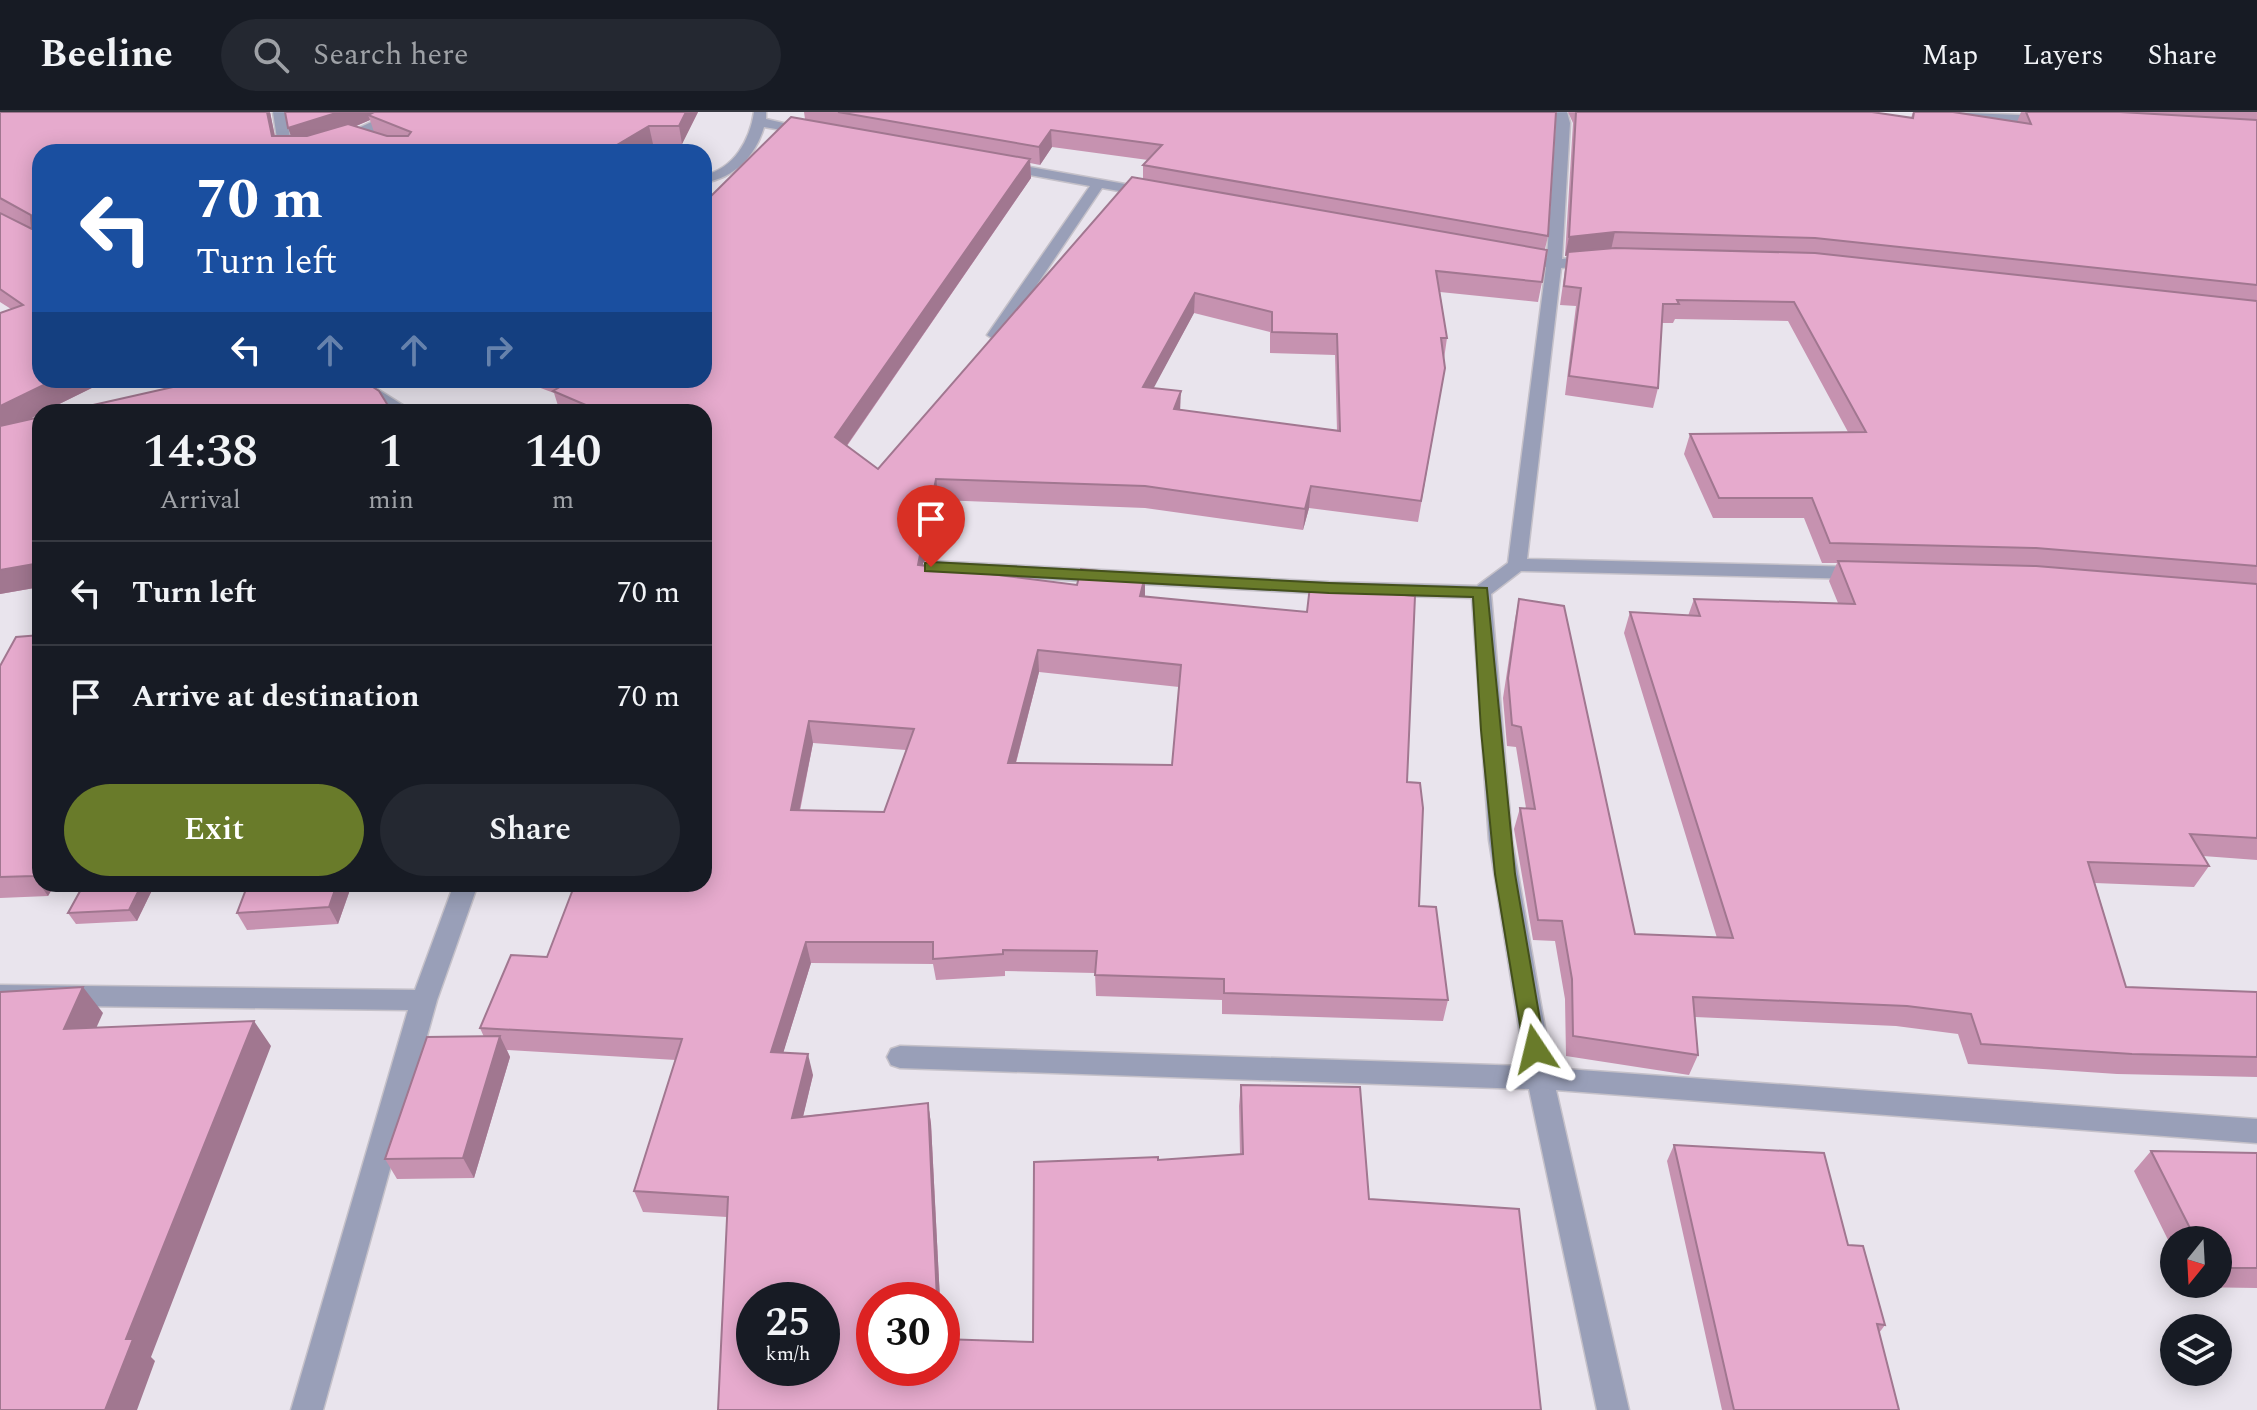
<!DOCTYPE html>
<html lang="en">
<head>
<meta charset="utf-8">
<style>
  body { margin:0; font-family:Spectral,serif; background:#242831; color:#f1f3f6; height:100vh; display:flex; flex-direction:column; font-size:30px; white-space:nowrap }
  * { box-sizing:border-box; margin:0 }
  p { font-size:26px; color:#9ea1a6 }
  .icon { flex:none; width:44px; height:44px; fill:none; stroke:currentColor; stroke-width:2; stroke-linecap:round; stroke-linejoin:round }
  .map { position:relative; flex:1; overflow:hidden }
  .panel { position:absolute; left:32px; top:292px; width:680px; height:488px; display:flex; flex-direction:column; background:#171b24; border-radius:24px; box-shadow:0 4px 20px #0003 }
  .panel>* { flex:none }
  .top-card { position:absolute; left:32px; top:32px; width:680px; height:244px; border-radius:24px; box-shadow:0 4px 20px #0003; background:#1a4fa0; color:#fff; overflow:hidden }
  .needle { width:52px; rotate:198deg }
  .controls { position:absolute; left:2160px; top:1114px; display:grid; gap:16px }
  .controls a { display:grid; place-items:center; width:72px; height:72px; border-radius:50%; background:#171b24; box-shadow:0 4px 20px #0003; font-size:40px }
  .speed { position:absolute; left:736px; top:1170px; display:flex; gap:16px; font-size:40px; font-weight:700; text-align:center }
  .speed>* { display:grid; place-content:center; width:104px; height:104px; border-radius:50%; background:#171b24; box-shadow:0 4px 20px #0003; line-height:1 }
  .speed small { font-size:20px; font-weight:400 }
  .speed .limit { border:12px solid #d22; background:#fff; color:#111 }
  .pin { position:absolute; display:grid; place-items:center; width:68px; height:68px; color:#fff; margin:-82px -34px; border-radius:50% 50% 50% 0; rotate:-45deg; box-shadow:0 0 8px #0007 }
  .pin .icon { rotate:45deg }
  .me { position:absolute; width:88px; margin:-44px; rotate:350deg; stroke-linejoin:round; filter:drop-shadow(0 0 6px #0008) }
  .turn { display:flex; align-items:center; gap:28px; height:168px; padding:0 32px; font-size:36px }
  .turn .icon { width:104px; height:104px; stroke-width:2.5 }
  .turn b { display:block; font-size:56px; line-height:68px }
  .lanes { display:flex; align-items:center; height:76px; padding:0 32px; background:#0003; justify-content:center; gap:40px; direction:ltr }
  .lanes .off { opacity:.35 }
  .eta { display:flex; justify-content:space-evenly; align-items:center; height:136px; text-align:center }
  .eta b { font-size:48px; font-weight:600; line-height:56px }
  .cta { display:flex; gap:16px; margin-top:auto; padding:16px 32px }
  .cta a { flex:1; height:92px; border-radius:48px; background:#697b2a; color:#fff; font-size:32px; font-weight:600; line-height:92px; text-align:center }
  .cta a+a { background:#242831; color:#f1f3f6 }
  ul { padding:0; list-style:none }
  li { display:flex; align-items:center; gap:24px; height:104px; padding:0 32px; border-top:2px solid #363941 }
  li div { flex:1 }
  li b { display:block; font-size:30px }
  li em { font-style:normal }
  header { display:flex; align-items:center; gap:48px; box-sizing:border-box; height:112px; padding:0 40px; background:#171b24; border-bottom:2px solid #363941 }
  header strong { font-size:38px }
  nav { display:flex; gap:44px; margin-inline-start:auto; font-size:28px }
  .search { width:560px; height:72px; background:#242831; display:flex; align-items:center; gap:20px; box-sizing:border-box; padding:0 28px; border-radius:44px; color:#9ea1a6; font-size:30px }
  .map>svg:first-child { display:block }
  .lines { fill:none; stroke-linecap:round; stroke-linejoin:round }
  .minor-casing { stroke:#c5c1c9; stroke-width:3 }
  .minor { fill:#999fb8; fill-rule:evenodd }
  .wall { fill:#c692b0; fill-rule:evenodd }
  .shaded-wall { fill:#a17790 }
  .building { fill:#e6aacd; stroke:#a17790; stroke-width:2; fill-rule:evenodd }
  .route { fill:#697b2a; stroke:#44501b; stroke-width:2 }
</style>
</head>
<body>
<header>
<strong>Beeline</strong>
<div class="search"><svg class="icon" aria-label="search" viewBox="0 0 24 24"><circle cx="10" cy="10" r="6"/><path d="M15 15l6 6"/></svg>Search here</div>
<nav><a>Map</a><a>Layers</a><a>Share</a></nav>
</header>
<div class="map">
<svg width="2257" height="1298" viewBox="0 0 2257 1298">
  <rect width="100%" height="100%" fill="#e9e4ed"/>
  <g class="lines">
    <g class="minor-casing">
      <g id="minor">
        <path d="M273 0H285L293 39 350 20 393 0H409C379 27 319 40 279 40Z"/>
        <path d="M754 0H766V7L818 19 811 23 764 15C755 45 735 65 704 71V63C734 57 750 28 754 0Z"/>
        <path d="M1555 0H1567L1570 11 1562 147 1595 143 1603 148 1595 153 1561 156 1527 447 1860 455 1870 461 1860 467 1521 459 1491 482 1512 728 1552 956 2257 1007V1031L1556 978 1629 1298H1597L1529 977 900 956 891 953 887 945 891 937 900 934 1525 954 1489 728 1472 486 1329 482 931 461 921 455 931 449 1329 470 1477 474 1508 451 1546 155 1513 149 1510 146 1518 141 1547 146 1556 11Z"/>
        <path d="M1938 0 2046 4 2053 8 2046 12 1944 4Z"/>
        <path d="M1002 50 1153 77 1160 81 1153 85 1102 76 1001 226 995 228 987 223 1090 74 997 57V51Z"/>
        <path d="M343 268H363L414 300H393Z"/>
        <path d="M454 772H478L437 888 323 1298H291L408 898 0 893V873L415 878Z"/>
      </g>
    </g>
    <use href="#minor" class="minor"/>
  </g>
  <g class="wall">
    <path d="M0 0H270L275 24H291L285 0H698L682 32 40 40V268H108L43 300H40V302L27 308 40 475 0 482V201L11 197 0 190ZM370 8 374 20 356 14Z"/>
    <path d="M804 0H1556L1548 124 1545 137 1542 170 1538 190 1440 180 1447 226 1444 247 1445 256 1418 410 1309 396 1303 418 1145 396 939 388 926 448 923 451V453L1077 473 1145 464V484L1407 670 1419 794 1448 888 1443 909 1222 902V888L1096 884 1095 861 1005 859V864L936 868 933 852 811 851 783 941 813 963 803 1004 928 991 931 1012 942 1227 1033 1230 1158 1048 1240 1042 1239 994 1241 973 1369 1087 1541 1298H718L727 1105 643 1100 634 1079 676 948 507 938 510 945 474 1066 397 1067 385 1047 484 925 480 916 547 845 704 772V300H560L554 281 519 268H704L805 7ZM1052 35 1148 48 1143 53V67L878 357 847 334 1031 66 1030 51 1040 53ZM1194 201 1270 220V241L1335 243 1337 319 1180 298 1153 276ZM1039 560 1179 575 1172 653 1016 651ZM813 631 906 638 884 700 800 699Z"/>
    <path d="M1568 0H1872L1911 6 1913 0H1953L2017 10 2021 0H2257V748L2203 744 2209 754 2194 775 2095 771 2126 875 2257 880V965L2117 962 1968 952 1958 922 1896 914 1695 905 1698 943 1689 963 1566 944 1565 887 1555 829 1533 828 1514 717 1520 696H1526L1516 635 1507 634 1503 586 1515 507 1519 487 1635 822 1717 826 1624 521 1630 500 1688 504 1694 487 1838 491 1829 469 1837 451H1822L1804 406H1713L1684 342 1690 322 1848 320 1788 209 1675 207 1673 211H1662L1658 276 1653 296 1565 283 1576 194 1560 193 1567 143 1565 144 1573 11Z"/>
    <path d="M0 554 40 772H55L48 784 0 786Z"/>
    <path d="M155 772 137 809 76 812 68 801Z"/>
    <path d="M248 772H352L338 812 247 818 237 801Z"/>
    <path d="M1674 1033 1848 1133 1885 1213 1879 1221 1899 1298H1722L1667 1049Z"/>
    <path d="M2151 1039 2257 1041V1176L2191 1175 2190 1172H2218V1128H2174V1140L2134 1059Z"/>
  </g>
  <g class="shaded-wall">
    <path d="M267 0H270L278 40 272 24Z"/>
    <path d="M339 0H386L368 3 370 8 349 17 295 35 288 16Z"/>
    <path d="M686 0H698L682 32 679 14Z"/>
    <path d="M649 14 653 32 641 40H605Z"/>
    <path d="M1051 18 1052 35 1040 53 1039 35Z"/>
    <path d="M1030 47 1031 66 838 346 835 325Z"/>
    <path d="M1615 120 1611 138 1565 144 1569 125Z"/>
    <path d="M1195 181 1194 201 1143 296V275Z"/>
    <path d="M54 268H108L43 300H40V302L0 321V294Z"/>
    <path d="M1181 279 1180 300 1174 297Z"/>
    <path d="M936 367 939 388 926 448 923 451 924 460 921 474 916 432Z"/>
    <path d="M1311 374 1309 396 1303 418 1305 397Z"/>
    <path d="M40 451V475L0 482V458Z"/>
    <path d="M1145 464V486L1140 484Z"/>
    <path d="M1038 538 1039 560 1010 673 1008 651Z"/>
    <path d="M809 609 813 631 795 720 791 698Z"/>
    <path d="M40 753V772H55L48 784 34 764Z"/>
    <path d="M142 772H155L137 809 129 798Z"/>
    <path d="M337 772H352L338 812 329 795Z"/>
    <path d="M806 830 811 851 777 961 771 940Z"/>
    <path d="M83 875 103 901 84 943 64 917Z"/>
    <path d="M254 909 271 934 151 1245 155 1249 137 1298H105L126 1227Z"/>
    <path d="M500 924 510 945 474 1066 463 1046Z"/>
    <path d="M808 942 813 963 798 1026 792 1006Z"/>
    <path d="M928 991 931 1012 940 1188H937Z"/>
  </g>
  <g class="building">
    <path d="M0 0H267L272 24H307L348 12 387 24H408L411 20 368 3 374 0H686L679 14H649L605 40H40V268H54L0 294V201L23 193 0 177V101L32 117 31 103 0 86Z"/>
    <path d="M285 0H339L288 16Z"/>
    <path d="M838 0H1556L1548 124 1143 53 1162 33 1051 18 1039 35Z"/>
    <path d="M1576 0H1872L1913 6 1914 0H1953L2031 12 2026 0H2120L2257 8V173L1815 126 1615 120 1569 125Z"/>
    <path d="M791 5 1030 47 835 325 878 357 1132 65 1547 138 1542 170 1436 159 1447 226H1441L1445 256 1421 389 1311 374 1305 397 1145 374 936 367 924 427 916 432 921 438 918 453 1077 473 1081 457 1145 464 1140 484 1307 500 1310 474 1415 484 1407 670 1420 671 1423 696 1419 794 1436 795 1448 888 1224 881V867L1095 863 1097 839 1003 838V842L933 847V830H806L771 940 808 942 792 1006 928 991 937 1188H874V1256H942V1227L1033 1230 1034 1050 1158 1045V1048L1243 1042 1241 973 1360 975 1369 1087 1519 1097 1541 1298H718L728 1085 634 1079 682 927 480 916 511 843 547 845 575 772H704V300H602L553 279 570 269 567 268H704V91ZM1195 181 1272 200V220L1337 222 1340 319 1174 297 1181 279 1143 275ZM1038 538 1181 553 1172 653 1008 651ZM809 609 914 617 884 700 791 698ZM754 1188H822V1256H754Z"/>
    <path d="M1615 136 1815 141 2257 189V454L2036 436 1830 431 1812 386H1719L1690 322 1866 320 1794 190 1677 188 1679 192H1663L1658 276 1569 264 1581 176 1564 174 1568 140Z"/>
    <path d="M204 268H362L379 279 392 300H62Z"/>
    <path d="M40 305V451L0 458V314Z"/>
    <path d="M1838 449 2036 454 2257 472V726L2190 722 2209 754 2088 750 2126 875 2257 880V945L2132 942 1981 932 1971 902 1907 894 1693 885 1698 943 1573 924 1572 867 1562 809 1538 808 1520 696 1535 697 1521 615 1512 613 1508 566 1519 487 1564 494 1635 822 1733 826 1630 500 1700 504 1694 487 1855 492Z"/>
    <path d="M40 523V753L34 764 0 765V554L16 525Z"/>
    <path d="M84 772H142L129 798 68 801Z"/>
    <path d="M248 772H337L329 795 237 801Z"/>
    <path d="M83 875 64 917 254 909 126 1227H133L105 1298H0V880Z"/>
    <path d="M500 924 463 1046 385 1047 427 925Z"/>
    <path d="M1674 1033 1824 1041 1848 1133 1863 1134 1885 1213 1877 1212 1899 1298H1734Z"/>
    <path d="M2151 1039 2257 1041V1156H2218V1128H2196Z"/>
  </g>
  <path class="route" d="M931 450 1329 471 1487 476 1515 762 1545 937 1542 943 1535 946 1527 943 1524 937 1495 762 1481 618 1473 485 1329 481 925 459V451Z"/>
</svg>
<div class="controls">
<a><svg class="needle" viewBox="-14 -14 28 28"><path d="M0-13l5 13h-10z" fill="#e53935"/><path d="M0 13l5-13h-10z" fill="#9ea1a6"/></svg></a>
<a><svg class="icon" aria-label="layers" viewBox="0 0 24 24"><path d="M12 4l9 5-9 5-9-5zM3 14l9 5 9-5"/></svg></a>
</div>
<div class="speed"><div>25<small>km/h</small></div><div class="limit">30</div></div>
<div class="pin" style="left:931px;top:455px;background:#d93025"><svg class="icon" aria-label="arrive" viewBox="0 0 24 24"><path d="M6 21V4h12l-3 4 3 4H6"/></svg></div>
<svg class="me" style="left:1535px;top:937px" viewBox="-20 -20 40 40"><path d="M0-17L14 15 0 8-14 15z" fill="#697b2a" stroke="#fff" stroke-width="4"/></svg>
<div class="top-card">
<div class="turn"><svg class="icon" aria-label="left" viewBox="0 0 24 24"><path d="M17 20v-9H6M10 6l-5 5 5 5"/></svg><div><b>70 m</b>Turn left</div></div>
<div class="lanes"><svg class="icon" aria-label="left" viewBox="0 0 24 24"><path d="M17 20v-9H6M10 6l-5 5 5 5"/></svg><svg class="icon off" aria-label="ahead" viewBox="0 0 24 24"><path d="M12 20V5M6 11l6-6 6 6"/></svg><svg class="icon off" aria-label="ahead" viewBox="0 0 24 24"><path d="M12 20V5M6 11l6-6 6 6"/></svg><svg class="icon off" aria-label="right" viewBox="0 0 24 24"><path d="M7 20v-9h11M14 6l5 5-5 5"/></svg></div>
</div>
<section class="panel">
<div class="eta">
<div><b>14:38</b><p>Arrival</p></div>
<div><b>1</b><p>min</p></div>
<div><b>140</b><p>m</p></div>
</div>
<ul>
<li><svg class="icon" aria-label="left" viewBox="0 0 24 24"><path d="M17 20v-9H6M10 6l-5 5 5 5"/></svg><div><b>Turn left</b></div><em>70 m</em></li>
<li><svg class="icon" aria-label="arrive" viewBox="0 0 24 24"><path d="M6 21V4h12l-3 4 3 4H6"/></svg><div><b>Arrive at destination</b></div><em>70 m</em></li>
</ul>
<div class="cta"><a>Exit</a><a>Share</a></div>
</section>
</div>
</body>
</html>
